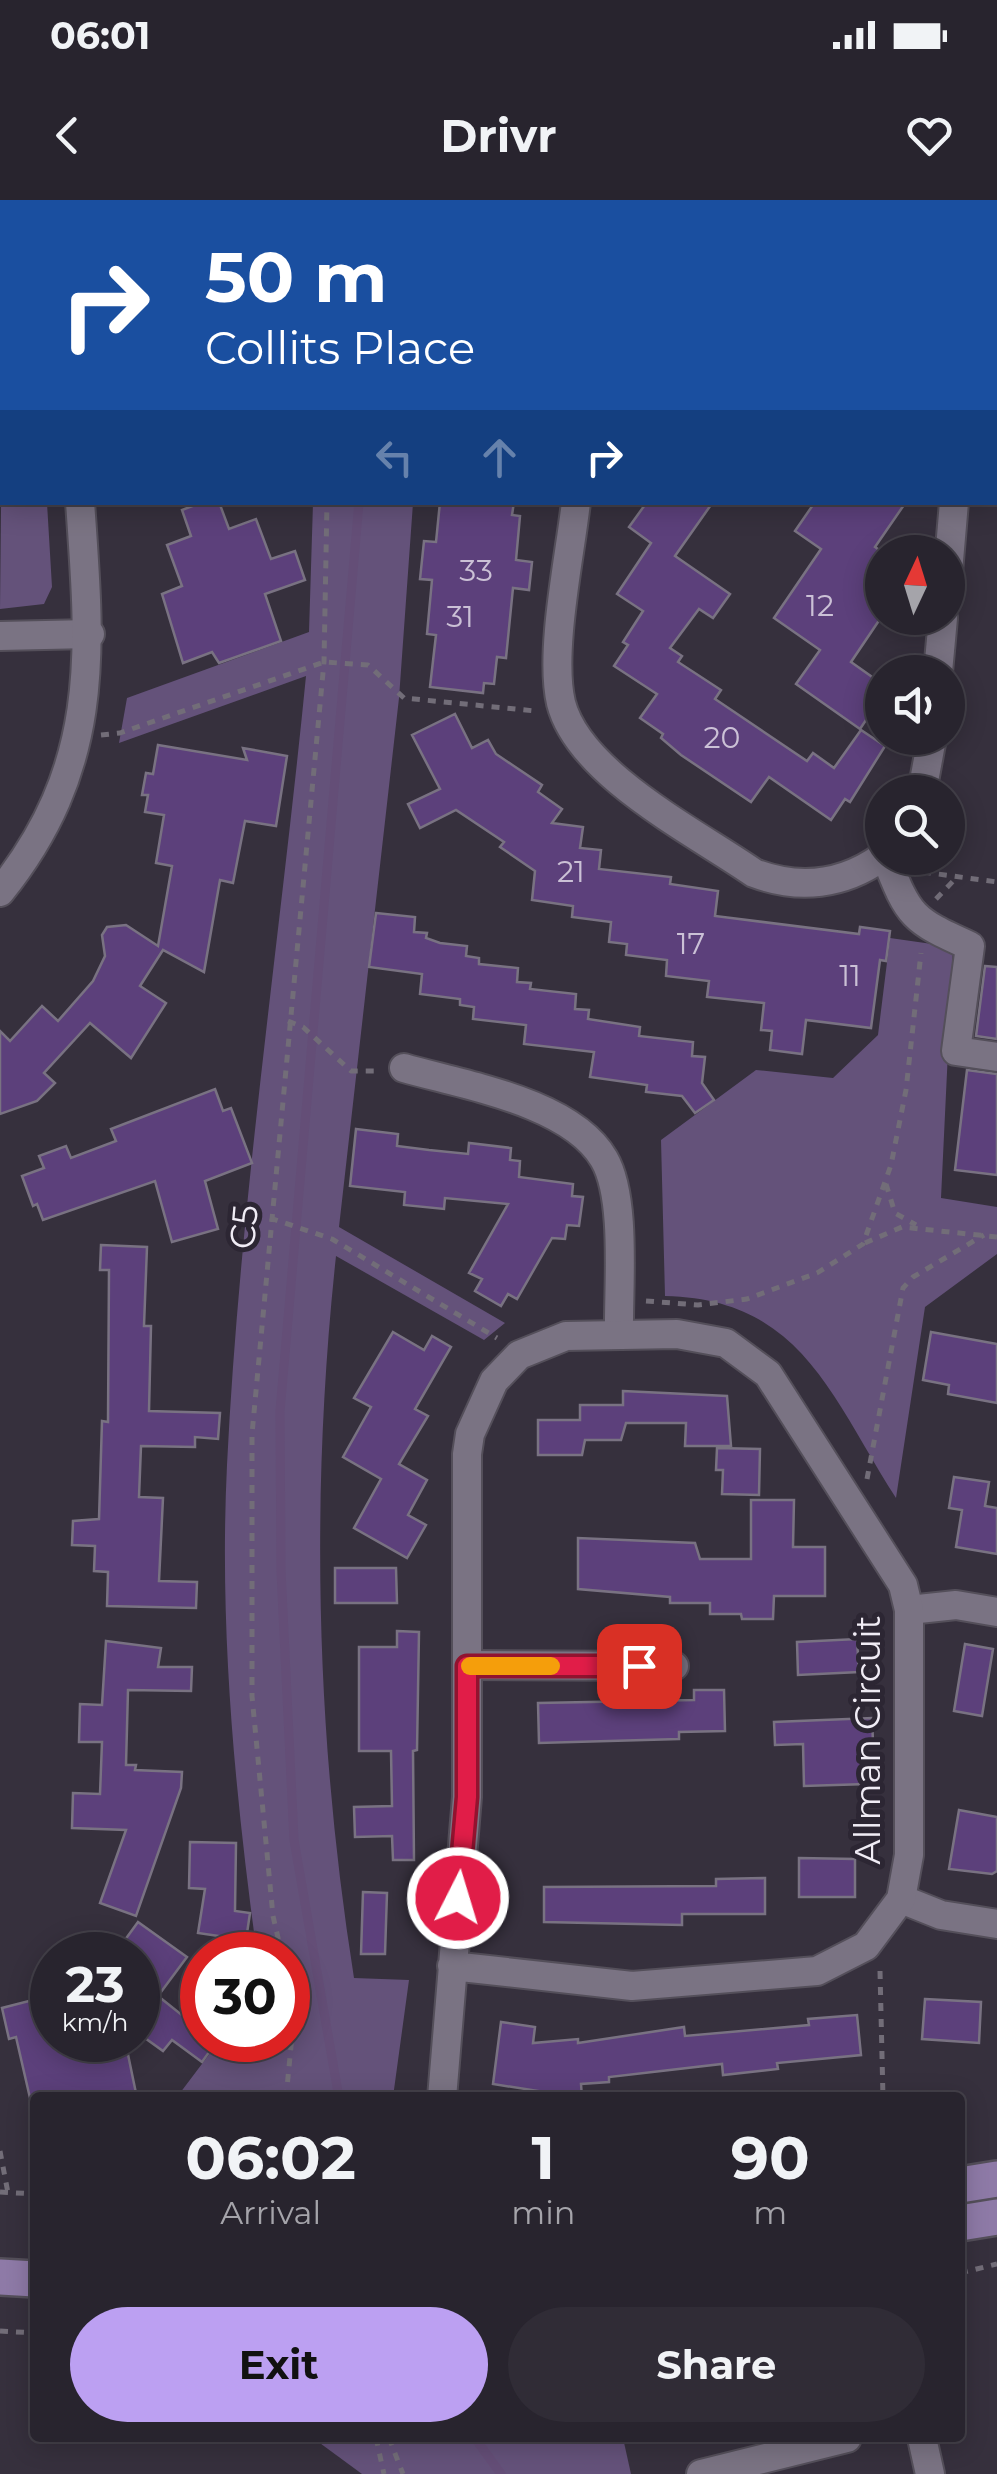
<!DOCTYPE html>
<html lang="en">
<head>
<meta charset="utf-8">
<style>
  body { margin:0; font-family:Montserrat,sans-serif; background:#302c36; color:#f1f3f6; height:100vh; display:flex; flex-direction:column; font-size:38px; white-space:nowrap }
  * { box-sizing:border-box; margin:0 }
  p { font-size:32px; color:#a5a4aa }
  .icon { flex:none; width:55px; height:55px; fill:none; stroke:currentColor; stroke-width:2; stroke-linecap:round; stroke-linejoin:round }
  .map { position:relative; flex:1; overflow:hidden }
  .side { position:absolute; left:30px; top:1892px; width:935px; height:350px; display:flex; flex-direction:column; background:#28242e; border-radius:10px; box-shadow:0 5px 25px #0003,0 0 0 2px #44414a }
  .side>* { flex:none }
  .banner { position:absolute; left:0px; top:0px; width:998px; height:305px; box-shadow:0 5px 25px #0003,0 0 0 2px #44414a; background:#1a4fa0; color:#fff; overflow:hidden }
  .needle { width:65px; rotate:4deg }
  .tools { position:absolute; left:865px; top:335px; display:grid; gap:20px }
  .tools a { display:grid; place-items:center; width:100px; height:100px; border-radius:50%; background:#28242e; box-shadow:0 5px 25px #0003,0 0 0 2px #44414a; font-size:50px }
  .speed { position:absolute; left:30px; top:1732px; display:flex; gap:20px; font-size:50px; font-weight:700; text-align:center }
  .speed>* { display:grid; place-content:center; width:130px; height:130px; border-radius:50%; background:#28242e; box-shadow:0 5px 25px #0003,0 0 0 2px #44414a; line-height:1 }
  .speed small { font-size:25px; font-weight:400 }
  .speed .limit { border:15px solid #d22; background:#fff; color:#111 }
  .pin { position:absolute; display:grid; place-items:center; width:85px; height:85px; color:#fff; margin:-42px; border-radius:20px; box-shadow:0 5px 15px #0006 }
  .me { position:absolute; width:110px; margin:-55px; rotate:5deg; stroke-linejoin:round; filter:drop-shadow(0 0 8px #0008) }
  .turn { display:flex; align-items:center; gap:35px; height:210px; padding:0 40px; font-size:45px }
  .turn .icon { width:130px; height:130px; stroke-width:2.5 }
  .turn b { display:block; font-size:70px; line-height:85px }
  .lanes { display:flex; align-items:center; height:95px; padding:0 40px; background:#0003; justify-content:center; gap:50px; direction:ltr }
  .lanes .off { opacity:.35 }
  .eta { display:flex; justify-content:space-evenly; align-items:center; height:170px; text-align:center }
  .eta b { font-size:60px; font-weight:700; line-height:70px }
  .cta { display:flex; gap:20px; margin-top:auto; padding:20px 40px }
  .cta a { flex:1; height:115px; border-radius:60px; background:#bca0f2; color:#111; font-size:40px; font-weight:700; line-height:115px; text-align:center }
  .cta a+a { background:#302c36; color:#f1f3f6 }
  .status { display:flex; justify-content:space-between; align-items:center; height:70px; padding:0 50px; background:#28242e; direction:ltr }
  .status svg { height:28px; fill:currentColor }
  header { display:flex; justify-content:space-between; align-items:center; height:130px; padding:0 40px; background:#28242e; font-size:45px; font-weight:700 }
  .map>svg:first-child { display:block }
  .green { fill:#64527a }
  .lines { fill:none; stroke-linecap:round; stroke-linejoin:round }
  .stream { stroke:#644e77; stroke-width:9 }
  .building { fill:#5c407b; stroke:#797282; stroke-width:2.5 }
  .minor-casing { stroke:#544f5a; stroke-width:32 }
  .major-casing { stroke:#544f5a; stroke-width:40 }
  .path { stroke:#726d78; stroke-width:5; stroke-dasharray:8 8; stroke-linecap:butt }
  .minor { stroke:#7a7383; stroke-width:28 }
  .major { stroke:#8e7aa7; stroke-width:35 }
  .route-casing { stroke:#92132f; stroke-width:25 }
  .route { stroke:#e11d48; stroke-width:18 }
  .slow { stroke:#f59e0b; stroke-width:18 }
  .labels { text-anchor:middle; stroke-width:10; stroke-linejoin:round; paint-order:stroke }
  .number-label { font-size:30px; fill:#cbc1d6 }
  .street-label { font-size:35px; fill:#f0ecf5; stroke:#2c2633 }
</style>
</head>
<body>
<div class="status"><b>06:01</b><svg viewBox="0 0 49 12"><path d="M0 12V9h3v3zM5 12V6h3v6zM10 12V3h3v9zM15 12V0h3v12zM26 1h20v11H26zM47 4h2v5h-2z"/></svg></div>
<header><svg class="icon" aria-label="back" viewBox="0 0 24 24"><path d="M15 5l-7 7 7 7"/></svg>Drivr<svg class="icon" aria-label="heart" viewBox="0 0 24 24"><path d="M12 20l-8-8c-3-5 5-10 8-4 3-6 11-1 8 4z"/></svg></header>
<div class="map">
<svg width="997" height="2274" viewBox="0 0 997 2274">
  <rect width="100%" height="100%" fill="#36303d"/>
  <g class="green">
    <path d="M2 213V302L47 303 52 387 44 404 0 409Z"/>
    <path d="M313 303H413L399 498 339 1027 505 1123 484 1140 336 1056C310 1298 316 1538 354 1778L409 1780 393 1897H177L220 1840H288V1755H257C235 1593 219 1429 227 1265 240 1001 280 739 306 476L119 543 127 498 309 432Z"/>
    <path d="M890 738 953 747 941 998 997 1007V1054L925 1107 896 1298C831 1197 802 1099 665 1096L661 940 756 870 833 878 878 835Z"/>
    <path d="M313 2238H623L631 2274H362Z"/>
  </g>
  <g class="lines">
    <g class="stream">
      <path d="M366 2V0"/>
      <path d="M339 1898 294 1640 281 1371 280 1211 359 302"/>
      <path d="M475 2238 501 2274"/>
    </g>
  </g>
  <g class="building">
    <path d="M203 302H219L229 329 256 319 271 359 295 351 305 380 265 394 281 441 219 463 212 452 183 463 162 394 182 386 167 345 191 336 182 310Z"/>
    <path d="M440 302H514L512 315 520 316 516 360 532 362 529 390 513 388 506 458 497 457 494 484 484 483 483 493 430 487 436 435 427 434 432 380 420 379 424 341 436 342Z"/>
    <path d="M647 302H713L675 356 730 394 713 418 699 409 670 448 682 456 678 462 721 490 715 499 807 561 813 553 834 568 861 530 885 546 850 602 845 599 831 620 769 577 751 602 681 555 661 538 663 534 640 518 657 494 614 466 628 445 623 442 643 411 617 394 651 343 629 327Z"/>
    <path d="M815 302H906L875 347 882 352V416L851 462 882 484V496L860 529 796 484 820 450 774 418 821 349 795 331Z"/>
    <path d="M455 514 472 548 488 540 496 554 542 585 538 592 562 609 552 623 583 627 580 648 601 650 599 669 671 677 670 684 718 691 715 716 859 734 860 727 890 731 886 761 880 760 871 828 806 820 802 854 770 850 772 831 761 830 764 803 707 797 709 781 666 776 667 760 626 755 627 744 609 742 611 722 572 717 573 706 532 700 535 671 500 647 504 642 456 610 420 628 408 604 440 589 412 535Z"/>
    <path d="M158 545 247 560 243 548 287 556 276 626 245 621 233 683 220 680 204 772 163 750 140 786 166 803 131 858 90 823 44 873 55 883 37 901 0 914V831L10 841 42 806 58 821 93 781 105 756 102 735 107 727 126 725 158 746 172 666 156 663 164 615 145 612 148 595H142L146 573 153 574Z"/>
    <path d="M376 713 415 717 414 732 427 733 426 738 440 743 467 746 466 756 479 758V764L518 768 517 782 531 783 530 789 576 794 575 809 589 810 588 819 640 827 639 836 693 842 692 856 705 857 702 883 714 900 695 913 682 896 646 892 647 885 590 877 594 852 524 844 526 825 473 819 474 807 460 805V799L420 794 422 774 369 767Z"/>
    <path d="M985 766 997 767V839L976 836Z"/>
    <path d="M967 870 997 874V975L955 970Z"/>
    <path d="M215 889 223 911 231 908 252 963 205 981 218 1029 172 1042 155 981 43 1020 37 1004 33 1006 22 976 44 968 39 956 66 946 71 958 116 941 111 929Z"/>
    <path d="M356 929 398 934 397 946 429 950 468 954 469 943 511 948 510 960 520 961 519 977 573 984 572 996 583 997 579 1026 567 1025 565 1039 552 1038 517 1099 508 1094 501 1106 475 1091 482 1079 469 1073 508 1004 445 998 444 1009 404 1005 405 992 350 986Z"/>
    <path d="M101 1045 147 1047 144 1126H151L149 1211 220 1213 218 1239 195 1237V1247L141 1246 139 1297 163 1298 159 1381 197 1382 196 1408 107 1406 108 1372 94 1371 95 1346 72 1345 73 1321 99 1319 102 1221 108 1222 109 1070H100Z"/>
    <path d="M393 1132 424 1150 432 1136 451 1147 415 1209 428 1216 399 1264 427 1280 408 1315 426 1325 407 1358 354 1328 381 1279 343 1257 371 1207 354 1198Z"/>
    <path d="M931 1132 997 1144V1203L948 1194 949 1185 923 1180Z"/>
    <path d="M623 1191 727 1196 731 1246H685L686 1223H626L621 1240H585L582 1255H538V1220H580V1205H623Z"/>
    <path d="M717 1248 760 1249 759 1295 722 1294 723 1270H716Z"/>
    <path d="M954 1277 989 1282 985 1306 997 1308V1354L956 1347 962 1310 949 1308Z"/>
    <path d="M751 1300H794L793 1347H825V1396H774L773 1419H742L741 1414H710V1403H670V1397L578 1389V1338L695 1343 700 1359H751Z"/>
    <path d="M335 1368H396L397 1403H335Z"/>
    <path d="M397 1431 419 1432 417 1550 413 1551 414 1660H393L392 1636 355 1637 354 1607 392 1606 391 1551H359V1447H397Z"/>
    <path d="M857 1439 859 1472 798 1475 797 1442Z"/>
    <path d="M106 1441 161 1448 158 1467H192L191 1491 128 1490 126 1565H136L135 1570 182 1572 181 1588 136 1716 100 1703 126 1630 72 1628 73 1593 100 1594 102 1542H79L80 1504 102 1505Z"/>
    <path d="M965 1444 993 1449 982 1516 954 1511Z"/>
    <path d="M694 1490H724L725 1531 679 1532V1539L539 1543 538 1503 694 1500Z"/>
    <path d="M872 1518 873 1542H866L867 1584 804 1586 803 1544 775 1545 774 1522Z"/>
    <path d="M959 1610 997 1617V1671L992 1674 949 1669Z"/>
    <path d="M190 1642 236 1643 235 1711 250 1713 246 1740 198 1733 205 1689 189 1688Z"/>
    <path d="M799 1658 855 1659V1697H799Z"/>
    <path d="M765 1678V1714H682V1725L544 1722V1687L716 1686V1679Z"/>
    <path d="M363 1692 387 1693 385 1754H361Z"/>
    <path d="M138 1722 187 1757 158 1796 202 1831V1840L217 1841 202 1862 172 1840 163 1851 138 1833V1755H114Z"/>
    <path d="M52 1795V1840H125L137 1898H30L16 1837 9 1839 2 1808Z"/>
    <path d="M925 1799 981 1802 979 1843 922 1839Z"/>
    <path d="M857 1815 861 1855 777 1863 778 1869 723 1875 722 1864 609 1877V1882L581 1884 582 1898 493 1884 501 1822 535 1827 533 1843 578 1839V1843L684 1827 685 1836 809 1825 808 1819Z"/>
  </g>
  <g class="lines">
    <g class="minor-casing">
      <g id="minor">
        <path d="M43 0 44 2"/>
        <path d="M769 0 771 2"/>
        <path d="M995 83 997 80"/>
        <path d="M0 197 2 196"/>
        <path d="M576 302C570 356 549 452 561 503 579 574 695 632 754 673 799 690 843 685 882 657"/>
        <path d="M948 372 954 302"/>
        <path d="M0 436 90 434"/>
        <path d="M938 472 943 418"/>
        <path d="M922 592 932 538"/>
        <path d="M886 658C909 717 912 720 970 746L956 851 997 857"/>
        <path d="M0 692C101 566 91 454 80 302"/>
        <path d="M404 868C463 885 571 902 604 959 627 998 618 1089 619 1135"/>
        <path d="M909 1410 956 1405 997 1412"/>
        <path d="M467 1465 674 1466"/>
        <path d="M901 1699 941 1715 997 1724"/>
        <path d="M442 1898 467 1597V1254L470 1234 494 1181 519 1155 566 1136 677 1134 726 1143 768 1174 903 1385 909 1410V1655L901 1699 866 1746 817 1771 632 1786 452 1766"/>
        <path d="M922 2238 930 2274"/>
        <path d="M701 2274 847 2238"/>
      </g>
    </g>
    <g class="major-casing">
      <g id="major">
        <path d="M960 1985 997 1979"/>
        <path d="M960 2023 997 2017"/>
        <path d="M0 2077 35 2079"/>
      </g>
    </g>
    <g class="path">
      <path d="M312 2V0"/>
      <path d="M101 535 120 533 324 462 368 465 404 498 535 511"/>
      <path d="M923 672 997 682"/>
      <path d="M936 699 956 678"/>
      <path d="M288 821 303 827 351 871H377"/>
      <path d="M886 984 895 1013 916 1025"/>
      <path d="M270 1018 332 1039 497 1138"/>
      <path d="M865 1043 902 1027 997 1037"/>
      <path d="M646 1101 698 1105 747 1099 817 1073 863 1044 891 965 906 890 921 753"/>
      <path d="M867 1279 903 1088 913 1077 984 1035"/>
      <path d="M282 1755 273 1716 252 1496V1234L324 462 327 302"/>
      <path d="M880 1771 883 1898"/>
      <path d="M286 1898 293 1826 288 1782"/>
      <path d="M0 1951 8 1993"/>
      <path d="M0 1992 35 1994"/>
      <path d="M960 2073 997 2064"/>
      <path d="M0 2131 35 2133"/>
      <path d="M376 2238 384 2274"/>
      <path d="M389 2238 403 2274"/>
    </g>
    <use href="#minor" class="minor"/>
    <use href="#major" class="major"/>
  </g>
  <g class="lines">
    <g class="route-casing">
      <path id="route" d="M458 1698 467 1597V1466H639"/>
    </g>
    <use href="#route" class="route"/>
    <path class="slow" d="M470 1466H551"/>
  </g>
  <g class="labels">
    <g class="number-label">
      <text x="476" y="381">33</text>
      <text x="820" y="416">12</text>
      <text x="460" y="427">31</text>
      <text x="722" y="548">20</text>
      <text x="571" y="682">21</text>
      <text x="691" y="754">17</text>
      <text x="850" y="786">11</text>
    </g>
    <g class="street-label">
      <text transform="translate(244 1027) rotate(-85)" y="12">C5</text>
      <text transform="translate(868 1540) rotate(-90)" y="12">Allman Circuit</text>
    </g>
  </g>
</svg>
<div class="tools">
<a><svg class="needle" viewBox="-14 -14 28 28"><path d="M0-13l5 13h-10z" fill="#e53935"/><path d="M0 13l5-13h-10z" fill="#a5a4aa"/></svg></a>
<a><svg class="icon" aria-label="sound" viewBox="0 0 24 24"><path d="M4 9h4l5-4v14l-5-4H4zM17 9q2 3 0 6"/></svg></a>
<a><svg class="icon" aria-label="search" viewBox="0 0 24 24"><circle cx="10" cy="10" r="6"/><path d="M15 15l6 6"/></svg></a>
</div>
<div class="speed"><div>23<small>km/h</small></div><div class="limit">30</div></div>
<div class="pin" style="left:639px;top:1466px;background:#d93025"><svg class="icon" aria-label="arrive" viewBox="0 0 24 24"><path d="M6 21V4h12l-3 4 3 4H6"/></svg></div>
<svg class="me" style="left:458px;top:1698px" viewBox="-20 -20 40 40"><circle r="17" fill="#e11d48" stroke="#fff" stroke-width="3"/><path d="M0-11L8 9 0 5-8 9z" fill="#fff"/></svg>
<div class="banner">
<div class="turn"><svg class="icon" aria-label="right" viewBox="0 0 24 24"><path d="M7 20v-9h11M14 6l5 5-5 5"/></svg><div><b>50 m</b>Collits Place</div></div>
<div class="lanes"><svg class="icon off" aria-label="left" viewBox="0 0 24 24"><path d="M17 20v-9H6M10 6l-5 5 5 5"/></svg><svg class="icon off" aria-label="ahead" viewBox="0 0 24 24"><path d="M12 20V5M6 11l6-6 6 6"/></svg><svg class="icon" aria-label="right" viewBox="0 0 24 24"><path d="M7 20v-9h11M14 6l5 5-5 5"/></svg></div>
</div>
<section class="side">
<div class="eta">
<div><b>06:02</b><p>Arrival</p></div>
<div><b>1</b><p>min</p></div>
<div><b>90</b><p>m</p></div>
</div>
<div class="cta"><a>Exit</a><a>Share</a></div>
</section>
</div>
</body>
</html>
